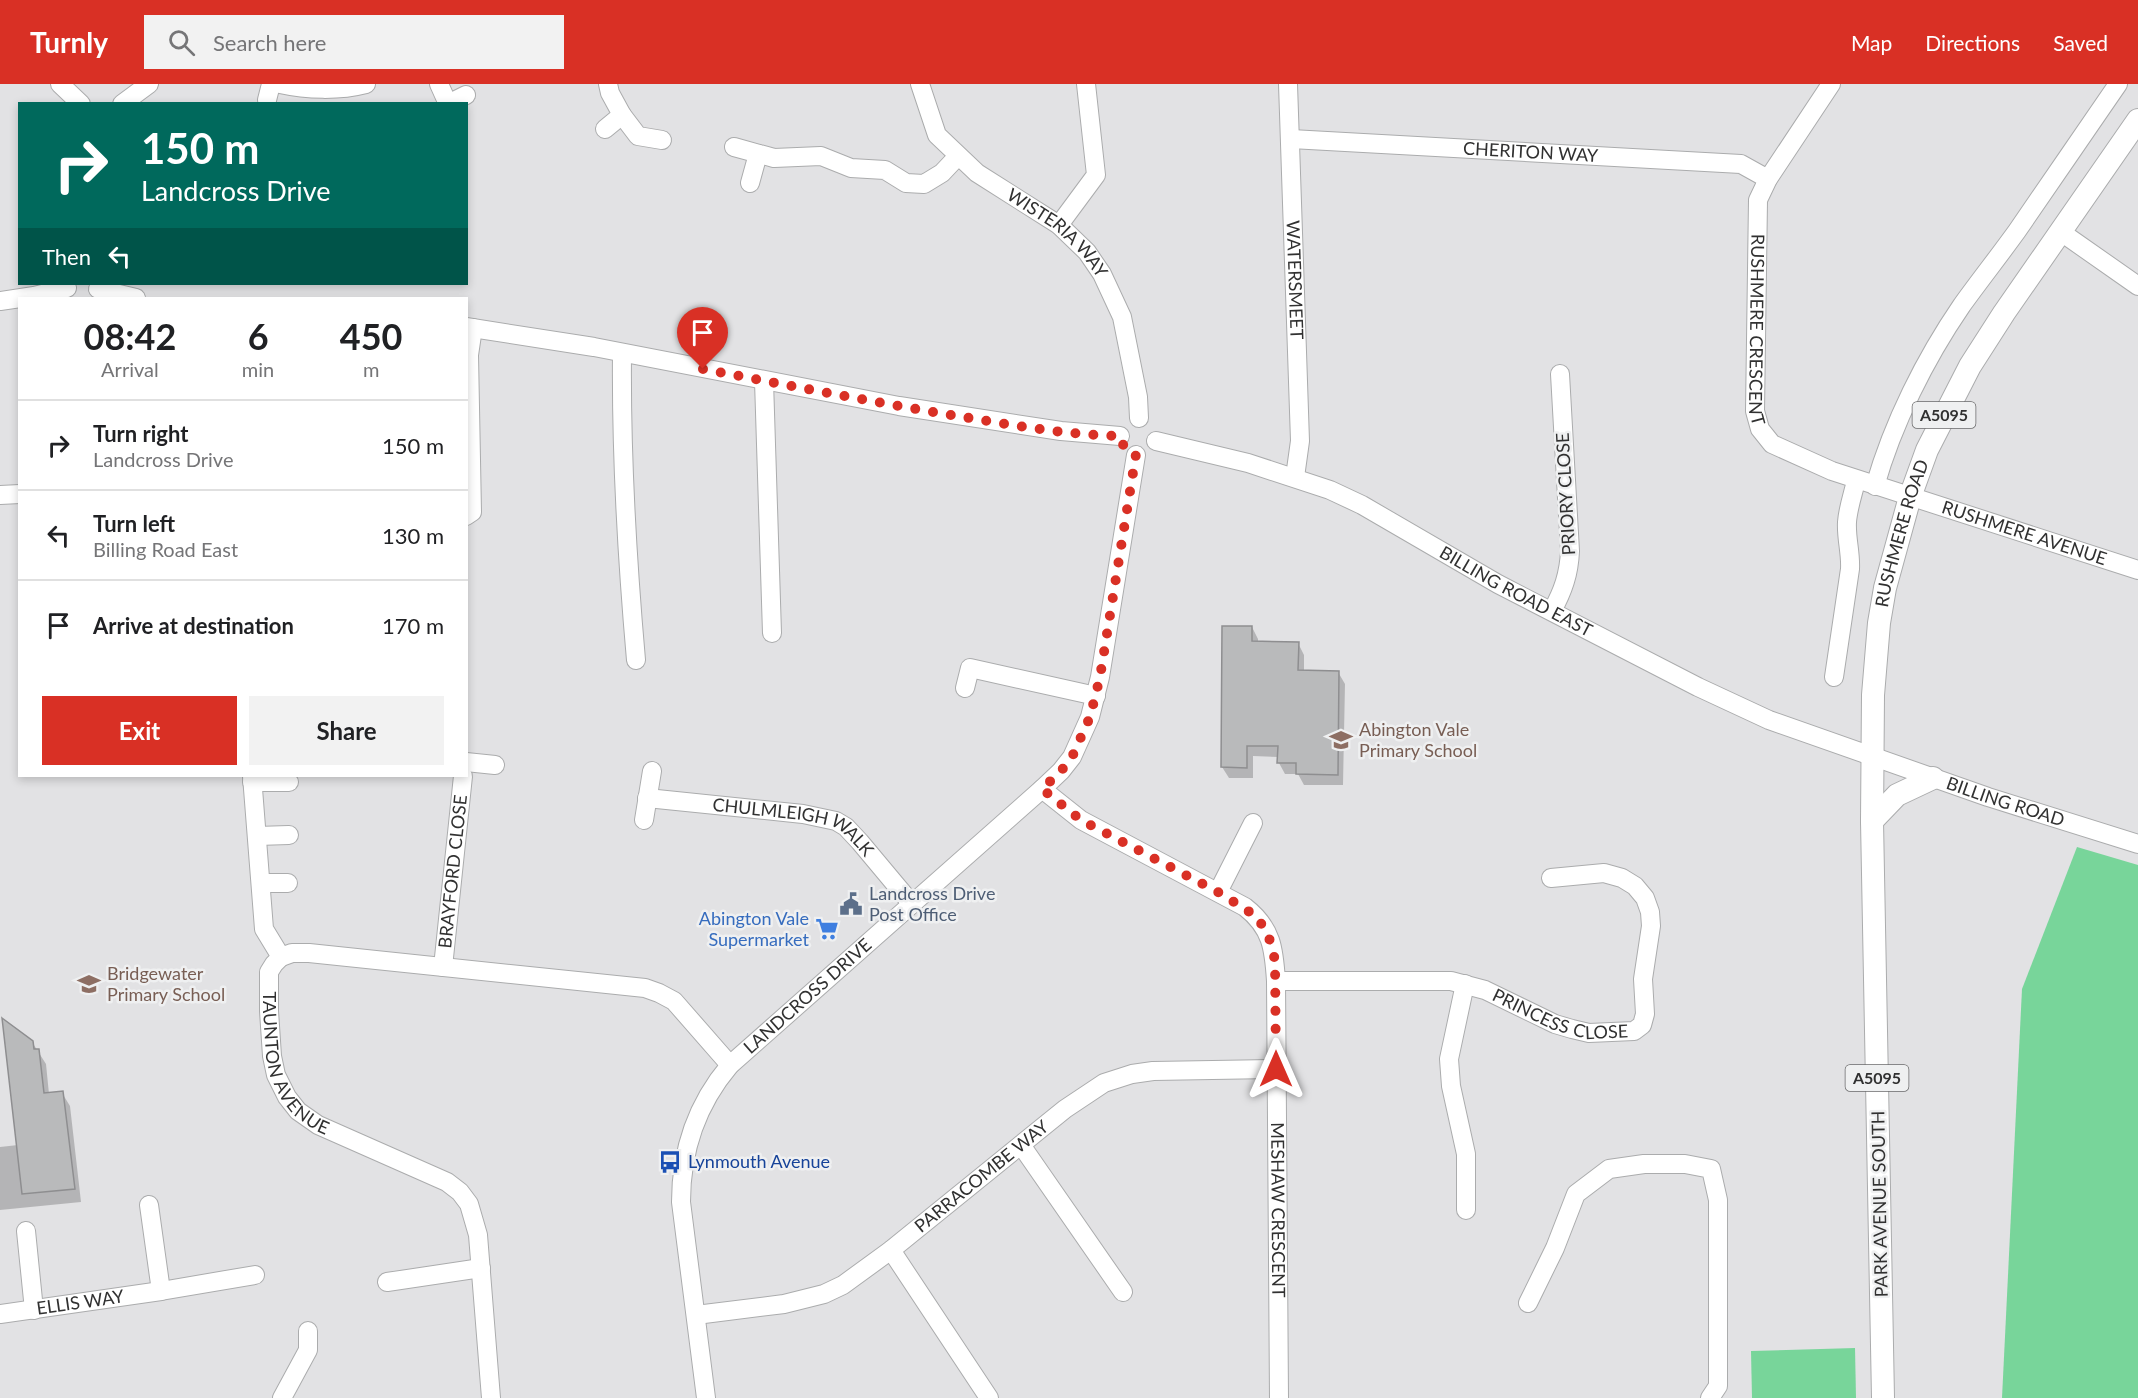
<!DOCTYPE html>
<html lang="en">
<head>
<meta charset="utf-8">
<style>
  body { margin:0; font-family:Lato,sans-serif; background:#f2f2f2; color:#202124; height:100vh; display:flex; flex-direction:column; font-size:22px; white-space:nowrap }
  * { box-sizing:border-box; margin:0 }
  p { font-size:20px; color:#757577 }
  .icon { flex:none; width:33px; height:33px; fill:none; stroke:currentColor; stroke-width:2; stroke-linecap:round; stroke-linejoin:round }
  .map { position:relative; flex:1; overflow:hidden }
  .sheet { position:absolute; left:18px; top:213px; width:450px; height:480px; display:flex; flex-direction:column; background:#fff; border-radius:0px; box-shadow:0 3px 9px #0003 }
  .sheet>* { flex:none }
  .guide { position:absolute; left:18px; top:18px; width:450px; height:183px; border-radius:0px; box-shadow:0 3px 9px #0003; background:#00695c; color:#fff; overflow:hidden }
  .pin { position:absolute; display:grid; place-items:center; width:51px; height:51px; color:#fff; margin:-62px -26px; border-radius:50% 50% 50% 0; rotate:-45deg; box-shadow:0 0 6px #0007 }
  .pin .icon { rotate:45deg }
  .me { position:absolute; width:66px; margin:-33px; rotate:0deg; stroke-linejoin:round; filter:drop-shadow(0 0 4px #0008) }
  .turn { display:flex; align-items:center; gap:21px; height:126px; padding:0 24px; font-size:27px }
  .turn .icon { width:78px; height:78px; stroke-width:2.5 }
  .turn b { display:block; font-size:42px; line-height:51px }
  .then { display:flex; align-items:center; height:57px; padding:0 24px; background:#0003; gap:12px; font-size:22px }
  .eta { display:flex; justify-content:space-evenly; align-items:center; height:102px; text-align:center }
  .eta b { font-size:36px; font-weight:700; line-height:42px }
  .primary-button { display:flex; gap:12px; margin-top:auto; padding:12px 24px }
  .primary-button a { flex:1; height:69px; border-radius:0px; background:#d93025; color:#fff; font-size:24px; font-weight:700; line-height:69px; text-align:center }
  .primary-button a+a { background:#f2f2f2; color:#202124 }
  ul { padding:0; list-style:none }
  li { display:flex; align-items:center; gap:18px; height:90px; padding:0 24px; border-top:2px solid #e0e0e0 }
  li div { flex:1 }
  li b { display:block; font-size:22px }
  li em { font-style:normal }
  header { display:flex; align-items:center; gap:36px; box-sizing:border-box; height:84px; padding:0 30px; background:#d93025; color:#fff }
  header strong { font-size:28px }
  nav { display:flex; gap:33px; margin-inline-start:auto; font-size:21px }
  .search { width:420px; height:54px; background:#f2f2f2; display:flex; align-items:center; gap:15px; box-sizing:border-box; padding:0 21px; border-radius:0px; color:#757577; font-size:22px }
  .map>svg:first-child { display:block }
  .green { fill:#78d59a }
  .shadow { fill:#0003 }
  .building { fill:#b9babb; stroke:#8e8e90; stroke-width:1.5 }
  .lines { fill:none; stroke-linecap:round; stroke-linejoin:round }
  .minor-casing { stroke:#abacad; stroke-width:20 }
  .major-casing { stroke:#abacad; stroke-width:24 }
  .minor { stroke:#fff; stroke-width:18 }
  .major { stroke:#fff; stroke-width:22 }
  .route { stroke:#d93025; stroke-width:10; stroke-dasharray:0 18 }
  .labels { text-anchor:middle; stroke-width:5; stroke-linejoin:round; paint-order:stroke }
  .shield { fill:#eff0f1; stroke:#6a6a6b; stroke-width:1.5 }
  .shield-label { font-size:16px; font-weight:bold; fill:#313131 }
  .street-label { font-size:18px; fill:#313131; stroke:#eff0f1 }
  .education-label { font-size:18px; fill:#785e54; stroke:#eff0f1; text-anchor:start }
  .service-label { font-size:18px; fill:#4e5e75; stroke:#eff0f1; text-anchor:start }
  .shop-label { font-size:18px; fill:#366cbe; stroke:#eff0f1; text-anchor:end }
  .transit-label { font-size:18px; fill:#164399; stroke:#eff0f1; text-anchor:start }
</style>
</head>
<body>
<header>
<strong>Turnly</strong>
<div class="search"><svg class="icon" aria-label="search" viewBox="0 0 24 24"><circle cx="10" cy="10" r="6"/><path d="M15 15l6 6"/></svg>Search here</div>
<nav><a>Map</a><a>Directions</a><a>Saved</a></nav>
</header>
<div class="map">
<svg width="2138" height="1314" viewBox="0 0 2138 1314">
  <rect width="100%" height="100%" fill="#e2e2e4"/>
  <g class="green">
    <path d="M2077 763 2138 781V1314H2002L2022 905Z"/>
    <path d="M1855 1264 1856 1314H1752L1751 1267Z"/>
  </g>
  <g class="shadow">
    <path d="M1252 543 1258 555V559H1298L1304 571V588H1338L1345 600 1343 701H1304L1298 690H1285L1279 679V673L1253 672V694H1229L1222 683Z"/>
    <path d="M32 958 46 980 49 1010 62 1009 70 1022 81 1118 0 1126V1063L18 1061Z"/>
  </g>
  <g class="building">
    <path d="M1222 542H1252V557L1299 558 1298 586 1339 587 1338 691 1296 690V679H1277L1278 662H1247V684L1221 683Z"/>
    <path d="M2 934 33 957 34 965H39L44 1009 63 1007 75 1105 22 1110Z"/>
  </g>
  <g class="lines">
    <g class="minor-casing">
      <g id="minor">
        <path d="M60 0 81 20"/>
        <path d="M280 0C307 6 339 7 366 0"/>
        <path d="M439 0 448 20"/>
        <path id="s1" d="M920 0 937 51 977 89 1059 141 1087 168 1102 190 1122 233 1138 313 1139 334"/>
        <path id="s2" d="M1288 0 1300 357 1295 393"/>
        <path id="s3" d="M1831 0 1768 95 1758 116 1755 327 1760 345 1772 360 1832 387 2138 486"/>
        <path d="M267 16 271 0"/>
        <path d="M122 20 149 0"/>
        <path d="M448 20 466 11"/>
        <path d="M622 31 638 52 662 56"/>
        <path d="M605 45 622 31 610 9 608 0"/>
        <path id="s4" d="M1291 55 1741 80 1768 95"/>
        <path d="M734 63 774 74 821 72 851 84 885 86 906 99 924 100 942 89 958 72"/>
        <path d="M750 99 758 70"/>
        <path d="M1059 141 1096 91 1086 0"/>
        <path d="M2061 148 2138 202"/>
        <path d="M98 205 136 214"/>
        <path d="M0 217 34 212 67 204"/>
        <path d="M466 243 594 263 899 322 1061 347 1120 352"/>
        <path d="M622 269C621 371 627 474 636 576"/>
        <path d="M764 297 772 549"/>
        <path id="s5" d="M1156 357 1248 379 1330 406 1362 421 1498 500 1698 603 1769 636 1988 713 2138 760"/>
        <path d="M1875 402C1893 339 1925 275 1962 221 1980 196 1999 172 2017 147 2051 98 2084 49 2118 0"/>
        <path d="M0 411 20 410"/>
        <path d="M466 432 472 428 469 271 473 244"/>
        <path d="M1552 527C1563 507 1569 490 1570 467L1560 290"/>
        <path d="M1834 593 1850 485C1851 469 1846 454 1847 438 1848 424 1853 410 1856 397"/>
        <path d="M965 604 970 584 1096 612"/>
        <path d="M466 678 495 681"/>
        <path id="s6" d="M252 692 264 845 281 873 274 880 269 888V927L272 972 276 991 287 1013 298 1027 318 1041 447 1098 460 1108 469 1120 478 1151 491 1314"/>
        <path d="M252 698H289"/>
        <path id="s7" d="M1042 705 1081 736 1245 823C1272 844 1274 865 1276 897L1279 1314"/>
        <path id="s8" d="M647 714 803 730 836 737 846 743 860 758 911 819"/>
        <path d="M644 736 652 687"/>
        <path d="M257 752 289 751"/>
        <path d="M261 799H288"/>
        <path d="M1218 808 1253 739"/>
        <path d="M281 873 292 869H309L645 904 659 909 674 917 730 981"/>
        <path id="s9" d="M443 883 463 692"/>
        <path id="s10" d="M1276 897H1451L1485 906 1555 940 1572 945 1589 949 1634 947 1642 941 1645 930 1643 895 1651 842 1650 828 1645 814 1635 802 1622 794 1604 789 1551 794"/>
        <path d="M1465 900 1449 975 1451 1002 1466 1070V1126"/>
        <path d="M1021 1061 1123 1208"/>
        <path d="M149 1121 161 1207"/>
        <path d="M26 1147 34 1226"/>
        <path d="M891 1166 989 1314"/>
        <path d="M387 1198 481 1184"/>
        <path d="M1528 1219 1555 1164 1576 1110 1609 1085 1644 1080H1685L1711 1085 1718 1116V1302L1710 1314"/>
        <path id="s11" d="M0 1230 161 1207 255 1191"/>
        <path id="s12" d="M696 1231 784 1220 824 1210 843 1201 891 1166 1065 1025 1104 999 1132 990 1153 987 1276 985"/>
        <path d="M282 1314 308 1266V1247"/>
        <path id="s13" d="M706 1314 681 1118C681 1066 697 1020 730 981L1042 705 1061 687 1072 673 1090 633 1100 593 1136 371"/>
      </g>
    </g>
    <g class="major-casing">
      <g id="major">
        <path d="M1872 737 1897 711 1933 694"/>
        <path id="s14" d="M1883 1314 1872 737 1873 611 1879 539 1885 504 1910 413 1927 366 1970 282 2004 229 2138 36"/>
      </g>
    </g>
    <use href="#minor" class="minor"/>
    <use href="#major" class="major"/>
  </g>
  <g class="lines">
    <path class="route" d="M703 285C786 301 868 317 951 331 1007 340 1064 351 1120 352 1122 362 1126 366 1136 370L1100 593 1090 633 1072 673 1061 687 1042 705 1081 736 1218 808 1256 832 1268 850 1275 876 1276 985"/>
  </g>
  <defs>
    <g id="school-bare" transform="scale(1.8)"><path d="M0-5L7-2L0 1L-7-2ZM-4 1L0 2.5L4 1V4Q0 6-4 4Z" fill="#8d6e63" stroke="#eff0f1" stroke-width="2.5" paint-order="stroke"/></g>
    <g id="civic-bare" transform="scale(1.8)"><path d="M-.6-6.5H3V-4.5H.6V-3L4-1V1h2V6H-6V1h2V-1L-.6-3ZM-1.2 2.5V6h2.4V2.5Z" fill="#5c6f8a" stroke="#eff0f1" stroke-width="2.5" paint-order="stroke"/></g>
    <g id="supermarket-bare" transform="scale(1.8)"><path d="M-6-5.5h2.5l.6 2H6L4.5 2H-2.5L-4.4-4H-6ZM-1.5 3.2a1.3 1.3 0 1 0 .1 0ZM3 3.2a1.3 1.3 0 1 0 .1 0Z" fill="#3f7fe0" stroke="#eff0f1" stroke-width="2.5" paint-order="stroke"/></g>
    <g id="bus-bare" transform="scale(1.8)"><path d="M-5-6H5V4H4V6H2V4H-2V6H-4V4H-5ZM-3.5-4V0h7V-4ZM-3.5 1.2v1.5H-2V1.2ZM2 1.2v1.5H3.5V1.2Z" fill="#1a4fb4" stroke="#eff0f1" stroke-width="2.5" paint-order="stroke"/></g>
  </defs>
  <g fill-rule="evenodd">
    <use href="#school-bare" x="1341" y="656"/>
    <use href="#civic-bare" x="851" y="820"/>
    <use href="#supermarket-bare" x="827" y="845"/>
    <use href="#school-bare" x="89" y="900"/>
    <use href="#bus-bare" x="670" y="1078"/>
  </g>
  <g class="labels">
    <g class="shield">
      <rect x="1912.5" y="318" width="63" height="26" rx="4.5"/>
      <rect x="1845.5" y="981" width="63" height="26" rx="4.5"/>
    </g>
    <g class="shield-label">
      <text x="1944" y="337">A5095</text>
      <text x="1877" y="1000">A5095</text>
    </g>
    <g class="street-label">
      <text dy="6" stroke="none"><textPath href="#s4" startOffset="240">CHERITON WAY</textPath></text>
      <text dy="6" stroke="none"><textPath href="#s1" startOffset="210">WISTERIA WAY</textPath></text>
      <text dy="6" stroke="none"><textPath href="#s2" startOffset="196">WATERSMEET</textPath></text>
      <text dy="6" stroke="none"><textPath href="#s3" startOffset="267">RUSHMERE CRESCENT</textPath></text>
      <text transform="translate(1566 410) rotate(-93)" y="6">PRIORY CLOSE</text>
      <text dy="6" stroke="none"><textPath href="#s14" startOffset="868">RUSHMERE ROAD</textPath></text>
      <text dy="6" stroke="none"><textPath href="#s3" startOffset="654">RUSHMERE AVENUE</textPath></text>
      <text dy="6" stroke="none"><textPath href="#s5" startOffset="393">BILLING ROAD EAST</textPath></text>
      <text dy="6" stroke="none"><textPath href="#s5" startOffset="927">BILLING ROAD</textPath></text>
      <text dy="6" stroke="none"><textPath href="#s8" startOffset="152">CHULMLEIGH WALK</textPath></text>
      <text dy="6" stroke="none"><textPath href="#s9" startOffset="96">BRAYFORD CLOSE</textPath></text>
      <text dy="6" stroke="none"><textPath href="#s13" startOffset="450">LANDCROSS DRIVE</textPath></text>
      <text dy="6" stroke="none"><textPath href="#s10" startOffset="291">PRINCESS CLOSE</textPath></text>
      <text dy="6" stroke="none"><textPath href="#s6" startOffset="306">TAUNTON AVENUE</textPath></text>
      <text dy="6" stroke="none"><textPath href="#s12" startOffset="327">PARRACOMBE WAY</textPath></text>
      <text transform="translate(1880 1120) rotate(-91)" y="6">PARK AVENUE SOUTH</text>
      <text dy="6" stroke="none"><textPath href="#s7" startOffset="548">MESHAW CRESCENT</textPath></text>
      <text dy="6" stroke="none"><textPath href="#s11" startOffset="81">ELLIS WAY</textPath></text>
    </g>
    <g class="education-label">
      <text x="1359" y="652">Abington Vale<tspan x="1359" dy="21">Primary School</tspan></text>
      <text x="107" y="896">Bridgewater<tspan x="107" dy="21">Primary School</tspan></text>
    </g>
    <g class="service-label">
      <text x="869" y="816">Landcross Drive<tspan x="869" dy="21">Post Office</tspan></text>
    </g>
    <g class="shop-label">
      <text x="809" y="841">Abington Vale<tspan x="809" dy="21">Supermarket</tspan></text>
    </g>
    <g class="transit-label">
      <text x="688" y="1084">Lynmouth Avenue</text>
    </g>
  </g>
</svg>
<div class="pin" style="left:703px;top:285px;background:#d93025"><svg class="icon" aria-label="arrive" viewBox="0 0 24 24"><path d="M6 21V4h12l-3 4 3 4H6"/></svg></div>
<svg class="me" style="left:1276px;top:985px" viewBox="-20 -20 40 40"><path d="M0-17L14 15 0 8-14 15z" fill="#d93025" stroke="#fff" stroke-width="4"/></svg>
<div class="guide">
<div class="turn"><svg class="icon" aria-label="right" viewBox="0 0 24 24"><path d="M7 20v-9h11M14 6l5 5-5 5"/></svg><div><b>150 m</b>Landcross Drive</div></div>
<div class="then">Then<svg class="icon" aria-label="left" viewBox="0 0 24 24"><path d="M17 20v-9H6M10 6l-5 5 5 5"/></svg></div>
</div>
<section class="sheet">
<div class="eta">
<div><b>08:42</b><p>Arrival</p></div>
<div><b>6</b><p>min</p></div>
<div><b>450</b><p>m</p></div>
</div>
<ul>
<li><svg class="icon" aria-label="right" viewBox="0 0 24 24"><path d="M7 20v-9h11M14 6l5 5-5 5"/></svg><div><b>Turn right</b><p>Landcross Drive</p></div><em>150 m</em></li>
<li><svg class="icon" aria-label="left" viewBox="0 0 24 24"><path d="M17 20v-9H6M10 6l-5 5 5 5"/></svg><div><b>Turn left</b><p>Billing Road East</p></div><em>130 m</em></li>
<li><svg class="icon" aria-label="arrive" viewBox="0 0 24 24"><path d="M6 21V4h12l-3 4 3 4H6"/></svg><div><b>Arrive at destination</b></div><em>170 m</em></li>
</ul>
<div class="primary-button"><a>Exit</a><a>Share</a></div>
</section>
</div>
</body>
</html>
